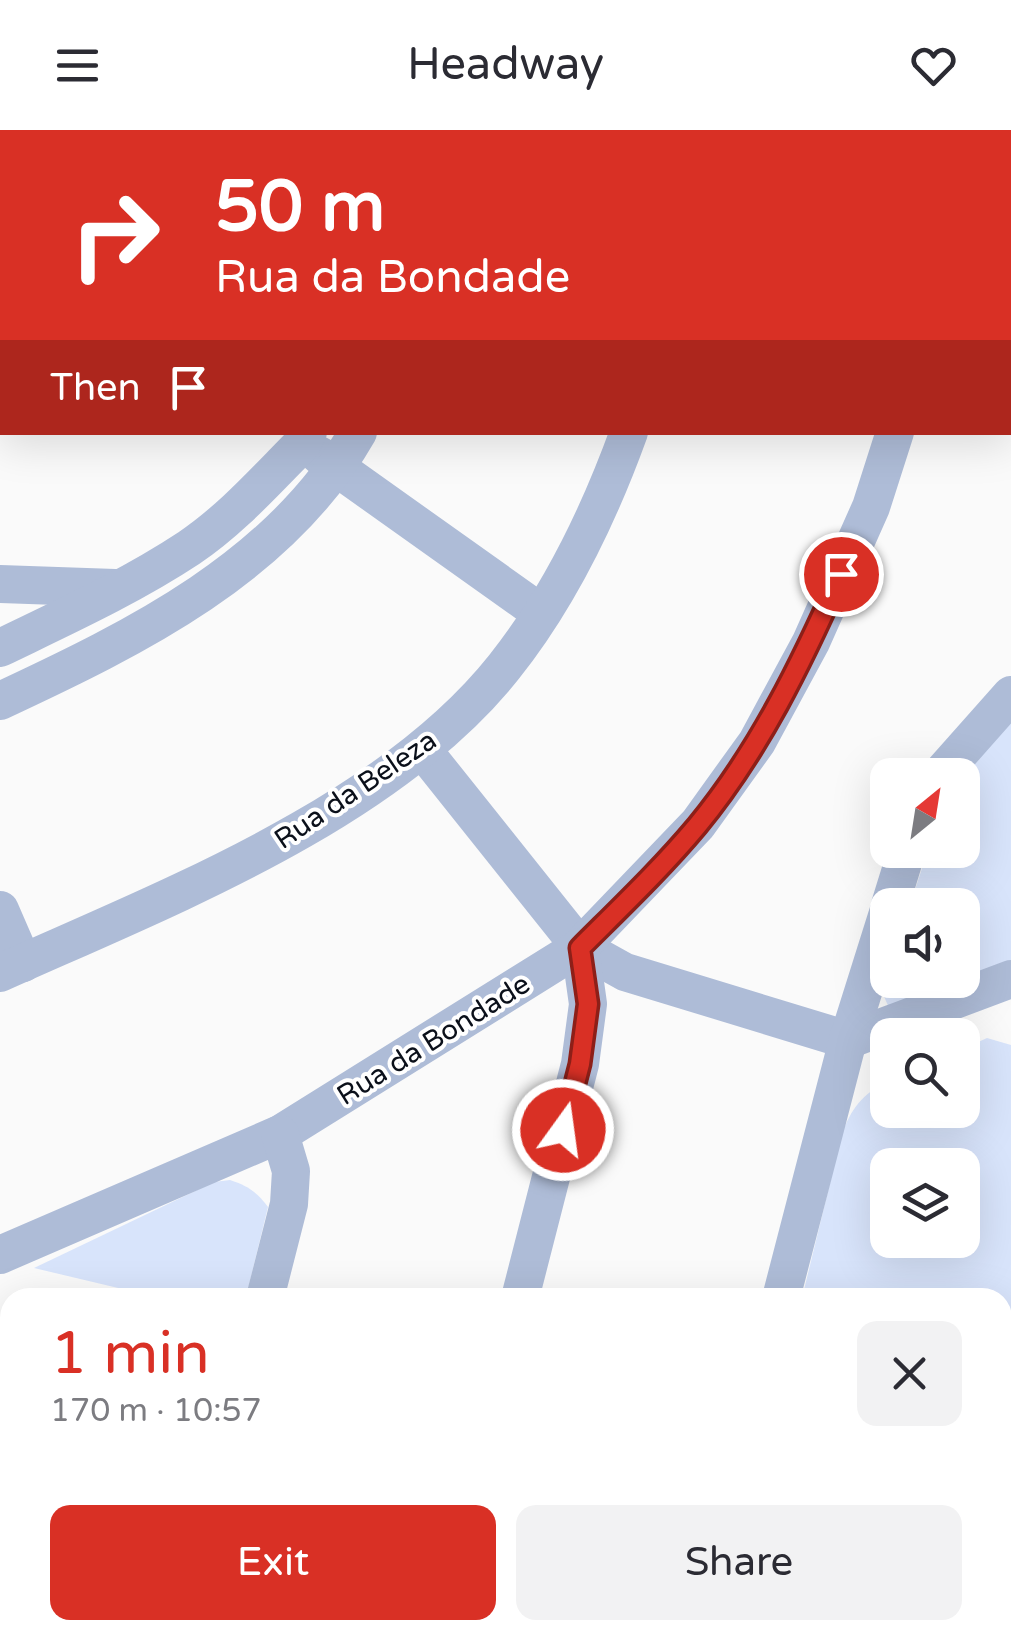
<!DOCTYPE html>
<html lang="en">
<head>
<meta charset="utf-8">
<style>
  body { margin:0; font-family:"Varela Round",sans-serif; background:#f2f2f3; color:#2b2b33; height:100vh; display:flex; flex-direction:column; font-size:38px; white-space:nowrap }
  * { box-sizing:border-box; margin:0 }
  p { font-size:32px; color:#7c7c81 }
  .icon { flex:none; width:55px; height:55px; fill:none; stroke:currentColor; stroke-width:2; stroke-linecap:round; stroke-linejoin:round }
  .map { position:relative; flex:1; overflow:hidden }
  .panel { position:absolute; left:0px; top:1158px; width:1012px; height:352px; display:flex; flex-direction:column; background:#fff; border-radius:30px 30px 0 0; box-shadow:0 10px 40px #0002 }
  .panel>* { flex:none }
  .hud { position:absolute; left:0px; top:0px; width:1012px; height:305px; box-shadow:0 10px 40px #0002; background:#d93025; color:#fff; overflow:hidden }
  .needle { width:65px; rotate:30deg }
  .buttons { position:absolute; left:870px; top:628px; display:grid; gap:20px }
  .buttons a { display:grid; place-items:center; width:110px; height:110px; border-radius:20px; background:#fff; box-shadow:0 10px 40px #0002; font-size:50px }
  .pin { position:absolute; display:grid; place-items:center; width:85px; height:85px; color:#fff; margin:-42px; border:5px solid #fff; border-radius:50%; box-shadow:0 2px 10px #0007 }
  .me { position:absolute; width:110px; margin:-55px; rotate:14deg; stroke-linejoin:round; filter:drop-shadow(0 0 8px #0008) }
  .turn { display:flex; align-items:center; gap:35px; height:210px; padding:0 50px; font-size:45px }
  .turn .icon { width:130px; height:130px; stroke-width:2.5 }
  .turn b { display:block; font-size:70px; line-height:85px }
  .then { display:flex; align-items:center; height:95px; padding:0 50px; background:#0003; gap:20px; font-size:38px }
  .round { display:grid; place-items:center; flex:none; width:105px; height:105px; border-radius:20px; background:#f2f2f3 }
  .headline { display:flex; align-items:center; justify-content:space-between; height:170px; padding:0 50px }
  h1 { font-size:60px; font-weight:600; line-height:75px; color:#d93025 }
  .action { display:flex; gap:20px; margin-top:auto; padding:20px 50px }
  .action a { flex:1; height:115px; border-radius:20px; background:#d93025; color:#fff; font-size:40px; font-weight:600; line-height:115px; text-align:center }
  .action a+a { background:#f2f2f3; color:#2b2b33 }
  header { display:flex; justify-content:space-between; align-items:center; height:130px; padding:0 50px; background:#fff; font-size:45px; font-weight:600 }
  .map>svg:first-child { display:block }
  .green { fill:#d8e4fb; fill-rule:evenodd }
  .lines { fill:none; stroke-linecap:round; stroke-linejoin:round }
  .minor { stroke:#aebcd7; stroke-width:38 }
  .route-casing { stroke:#8d1f18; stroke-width:25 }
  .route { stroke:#d93025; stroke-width:18 }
  .labels { text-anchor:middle; stroke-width:8; stroke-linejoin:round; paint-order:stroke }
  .street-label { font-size:28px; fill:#0b101a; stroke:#fff }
</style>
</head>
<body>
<header><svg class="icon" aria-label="menu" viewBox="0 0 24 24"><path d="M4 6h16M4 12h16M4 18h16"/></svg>Headway<svg class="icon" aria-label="heart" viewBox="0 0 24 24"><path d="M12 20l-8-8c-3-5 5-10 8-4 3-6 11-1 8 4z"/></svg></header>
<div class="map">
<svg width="1011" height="1509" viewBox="0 0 1011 1509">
  <rect width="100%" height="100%" fill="#fafafa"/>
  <g class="green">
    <path d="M1011 579V842L890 880 882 862 887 844 888 850H962V775H910L928 720H962V645Z"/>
    <path d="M987 908 1011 915V1190L1003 1230 1002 1168H802L842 1004C851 979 863 963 887 952L888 980H962L963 919ZM888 1035H962V1110H888Z"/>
    <path d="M230 1050C248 1056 257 1062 268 1077L246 1167H156L34 1138 214 1052Z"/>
    <path d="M722 1500H946L944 1509H719Z"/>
  </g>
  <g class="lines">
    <g class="minor">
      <path d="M896 0 900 2"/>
      <path d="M419 2 420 0"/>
      <path d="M459 2V0"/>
      <path d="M718 2 719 0"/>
      <path d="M1010 42 1011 44"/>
      <path d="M1010 76 1011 74"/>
      <path d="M0 207 2 208"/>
      <path d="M319 325 541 483"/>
      <path d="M0 454 115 458"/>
      <path d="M0 518C64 487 130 457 189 418 232 389 266 350 302 314L308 302"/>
      <path d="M0 571C135 508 281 437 358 302"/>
      <path d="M422 619 580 817 625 842 848 910 1011 849"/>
      <path d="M940 645 1011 565"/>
      <path d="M890 775 907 720"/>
      <path d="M0 780 23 833"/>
      <path d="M0 843C167 768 388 683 504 537 559 468 599 385 629 302"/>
      <path d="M0 1125 280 1004 580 817 698 694 757 612 811 512 871 377 895 302"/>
      <path d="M265 1168 289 1074 291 1041 280 1004"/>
      <path d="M520 1168 580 934 588 874 580 817"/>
      <path d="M781 1168 848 910 888 783"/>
      <path d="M1002 1314 1011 1264"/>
      <path d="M1002 1415 1011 1420"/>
      <path d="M178 1509 180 1500"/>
      <path d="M431 1509 433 1500"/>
      <path d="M692 1509 695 1500"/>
      <path d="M964 1509 966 1500"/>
    </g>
  </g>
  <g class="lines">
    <g class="route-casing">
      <path id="route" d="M563 1000 580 934 588 874 580 818C620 778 661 739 697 696 759 621 802 532 841 444"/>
    </g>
    <use href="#route" class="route"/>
  </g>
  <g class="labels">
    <g class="street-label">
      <text transform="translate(355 659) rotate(-34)" y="10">Rua da Beleza</text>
      <text transform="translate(433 909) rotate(-32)" y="10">Rua da Bondade</text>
    </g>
  </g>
</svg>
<div class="buttons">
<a><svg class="needle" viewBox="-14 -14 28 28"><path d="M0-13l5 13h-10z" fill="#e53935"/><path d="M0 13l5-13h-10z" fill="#7c7c81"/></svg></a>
<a><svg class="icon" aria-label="sound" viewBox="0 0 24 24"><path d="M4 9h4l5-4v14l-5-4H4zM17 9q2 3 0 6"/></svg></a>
<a><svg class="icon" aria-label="search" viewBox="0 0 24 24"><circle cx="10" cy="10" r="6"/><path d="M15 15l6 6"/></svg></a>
<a><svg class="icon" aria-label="layers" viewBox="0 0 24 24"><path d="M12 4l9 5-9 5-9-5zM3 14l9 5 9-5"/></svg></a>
</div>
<div class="pin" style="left:841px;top:444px;background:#d93025"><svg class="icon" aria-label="arrive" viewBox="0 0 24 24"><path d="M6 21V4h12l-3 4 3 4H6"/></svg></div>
<svg class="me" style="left:563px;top:1000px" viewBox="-20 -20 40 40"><circle r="17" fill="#d93025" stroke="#fff" stroke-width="3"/><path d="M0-11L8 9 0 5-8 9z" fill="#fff"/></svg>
<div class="hud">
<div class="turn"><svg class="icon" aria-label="right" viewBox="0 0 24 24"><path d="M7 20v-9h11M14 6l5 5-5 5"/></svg><div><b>50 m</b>Rua da Bondade</div></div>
<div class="then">Then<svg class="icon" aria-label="arrive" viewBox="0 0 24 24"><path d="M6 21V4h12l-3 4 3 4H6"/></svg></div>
</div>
<section class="panel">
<div class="headline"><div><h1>1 min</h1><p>170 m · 10:57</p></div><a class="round"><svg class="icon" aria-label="close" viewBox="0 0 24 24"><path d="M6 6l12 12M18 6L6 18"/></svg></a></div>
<div class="action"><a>Exit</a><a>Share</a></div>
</section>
</div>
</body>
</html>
